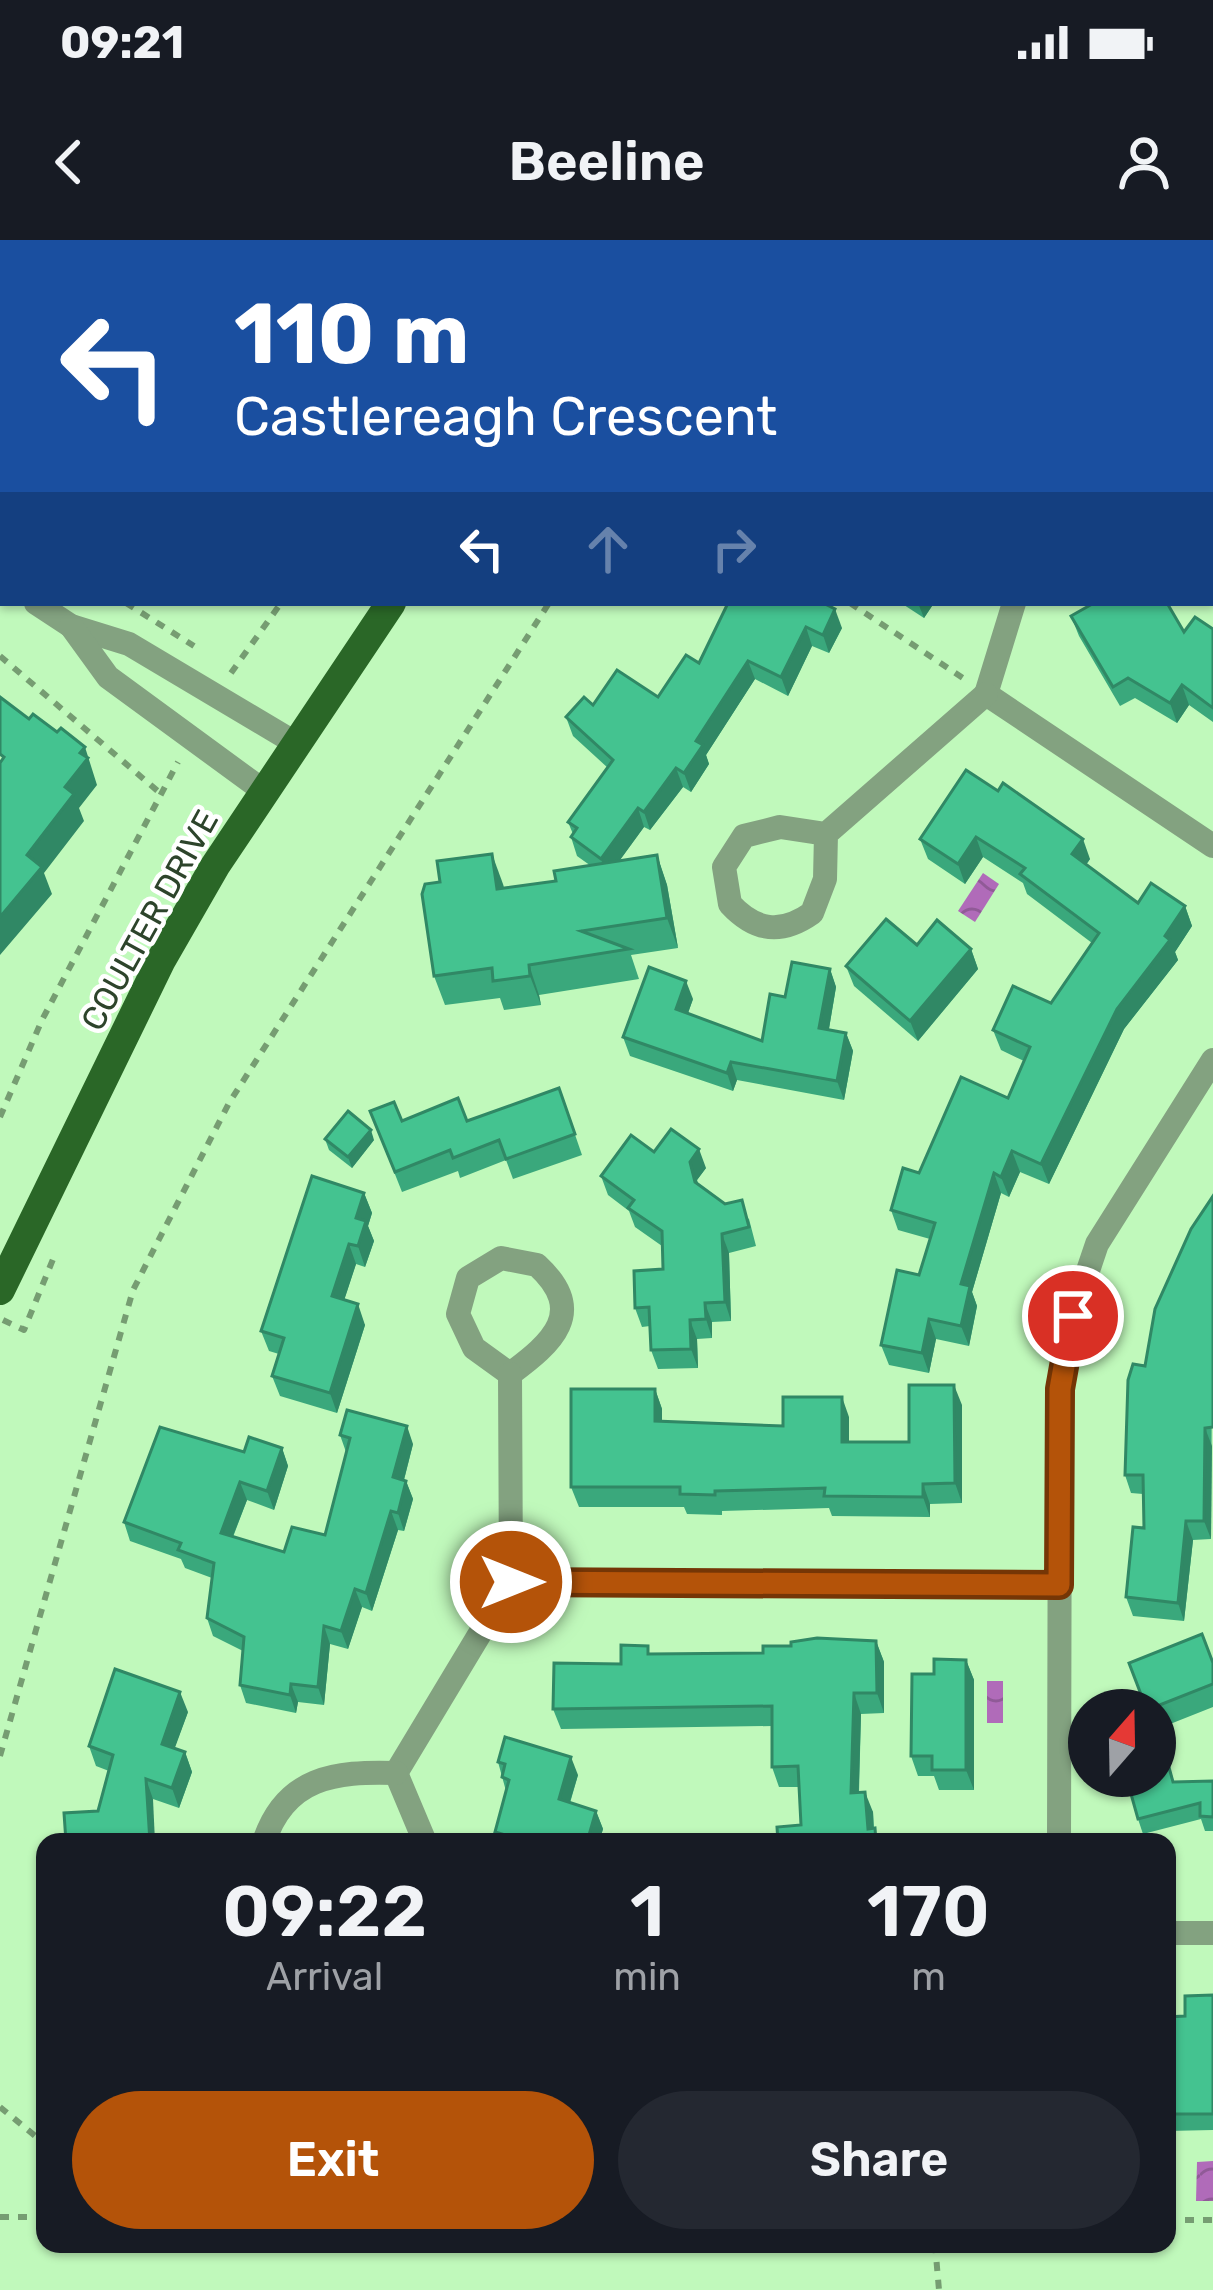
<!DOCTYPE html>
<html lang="en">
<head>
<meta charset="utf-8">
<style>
  body { margin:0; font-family:Rubik,sans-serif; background:#242831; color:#f1f3f6; height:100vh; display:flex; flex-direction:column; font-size:45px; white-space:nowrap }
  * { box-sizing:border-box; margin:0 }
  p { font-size:39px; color:#9ea1a6 }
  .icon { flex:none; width:66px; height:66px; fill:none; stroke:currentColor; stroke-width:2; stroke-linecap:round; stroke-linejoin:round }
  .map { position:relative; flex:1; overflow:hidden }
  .panel { position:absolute; left:36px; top:1593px; width:1140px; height:420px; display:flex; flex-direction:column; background:#171b24; border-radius:24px; box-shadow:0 3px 9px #0004 }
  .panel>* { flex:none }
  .top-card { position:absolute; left:0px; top:0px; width:1215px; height:366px; box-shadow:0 3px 9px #0004; background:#1a4fa0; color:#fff; overflow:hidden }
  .needle { width:78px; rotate:20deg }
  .fabs { position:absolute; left:1068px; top:1449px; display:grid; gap:24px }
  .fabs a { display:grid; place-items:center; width:108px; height:108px; border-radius:50%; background:#171b24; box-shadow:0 3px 9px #0004; font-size:60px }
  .pin { position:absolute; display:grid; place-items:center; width:102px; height:102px; color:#fff; margin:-51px; border:6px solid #fff; border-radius:50%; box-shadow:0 3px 12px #0007 }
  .me { position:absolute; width:132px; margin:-66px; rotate:90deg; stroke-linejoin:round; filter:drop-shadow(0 0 9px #0008) }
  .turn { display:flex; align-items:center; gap:42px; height:252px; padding:0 36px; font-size:54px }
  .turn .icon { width:156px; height:156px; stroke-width:2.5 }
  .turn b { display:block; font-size:84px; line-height:102px }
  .lanes { display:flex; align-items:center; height:114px; padding:0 36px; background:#0003; justify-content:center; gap:60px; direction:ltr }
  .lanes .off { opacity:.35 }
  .eta { display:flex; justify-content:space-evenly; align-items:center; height:204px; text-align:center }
  .eta b { font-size:72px; font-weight:600; line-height:84px }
  .button { display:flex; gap:24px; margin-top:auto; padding:24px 36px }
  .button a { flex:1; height:138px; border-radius:72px; background:#b45309; color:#fff; font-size:48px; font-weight:600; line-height:138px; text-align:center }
  .button a+a { background:#242831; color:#f1f3f6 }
  .status { display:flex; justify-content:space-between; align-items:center; height:84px; padding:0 60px; background:#171b24; direction:ltr }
  .status svg { height:33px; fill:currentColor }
  header { display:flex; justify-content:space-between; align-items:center; height:156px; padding:0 36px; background:#171b24; font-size:54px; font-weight:600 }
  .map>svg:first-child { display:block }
  .water { fill:url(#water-waves) }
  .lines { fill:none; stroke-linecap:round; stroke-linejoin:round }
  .path { stroke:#769d72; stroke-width:6; stroke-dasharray:9 9; stroke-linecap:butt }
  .minor { stroke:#83a280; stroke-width:24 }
  .tertiary { stroke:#83a280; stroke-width:24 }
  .primary { stroke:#2a6727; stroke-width:30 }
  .wall { fill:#3aa87c }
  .shaded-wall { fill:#308865 }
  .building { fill:#44c390; stroke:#308865; stroke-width:3 }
  .route-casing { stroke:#753606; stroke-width:30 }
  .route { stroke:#b45309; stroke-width:21 }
  .labels { text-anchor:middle; stroke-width:9; stroke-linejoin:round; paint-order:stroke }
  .street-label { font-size:33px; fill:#2d442b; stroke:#fff }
</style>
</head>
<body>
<div class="status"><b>09:21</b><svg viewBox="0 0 49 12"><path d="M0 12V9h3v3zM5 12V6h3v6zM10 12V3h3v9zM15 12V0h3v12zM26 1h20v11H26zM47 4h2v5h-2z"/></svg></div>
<header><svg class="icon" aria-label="back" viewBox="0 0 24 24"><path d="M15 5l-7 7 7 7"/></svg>Beeline<svg class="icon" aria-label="person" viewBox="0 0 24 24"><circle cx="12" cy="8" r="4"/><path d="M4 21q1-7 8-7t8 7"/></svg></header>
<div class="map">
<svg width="1213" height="2050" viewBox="0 0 1213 2050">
  <defs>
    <pattern id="water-waves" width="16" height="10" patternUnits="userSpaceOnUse" patternTransform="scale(3)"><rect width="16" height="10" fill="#b06bb9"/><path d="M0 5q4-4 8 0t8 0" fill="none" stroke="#905a97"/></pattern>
  </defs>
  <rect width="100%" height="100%" fill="#c0f9bb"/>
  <g class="water">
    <path d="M983 633 999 644 975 682 958 671Z"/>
    <rect x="987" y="1441" width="16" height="42"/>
    <path d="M1213 1921V1961H1196L1197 1922Z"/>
  </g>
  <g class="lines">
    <g class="path">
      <path d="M529 3 531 0"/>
      <path d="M813 3 815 0"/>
      <path d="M852 3 854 0"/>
      <path d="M0 283 3 285"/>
      <path d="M126 363 194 406"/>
      <path d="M850 363 963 438"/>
      <path d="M0 416 160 553"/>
      <path d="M231 433 281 363"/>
      <path d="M0 877 42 780 178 522"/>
      <path d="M3 1080 24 1090 56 1012"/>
      <path d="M0 1516 133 1050 229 863 549 363"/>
      <path d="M0 1867 45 1904"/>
      <path d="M0 1977H45"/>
      <path d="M1167 1980H1213"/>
      <path d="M935 2004 939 2050"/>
    </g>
    <g class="minor">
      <path d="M1014 363 986 454 1213 606"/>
      <path d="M826 594 780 587 744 596 724 627 730 664C755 691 781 695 812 673L825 639 826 594 986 454"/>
      <path d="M501 1018 537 1025C588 1072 552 1103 510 1134L474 1108 458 1074 468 1038Z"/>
      <path d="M510 1134 511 1342 1059 1345"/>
      <path d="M396 1533 511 1342"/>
      <path d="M396 1533 425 1602"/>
      <path d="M264 1602C285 1537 335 1531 396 1533"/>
      <path d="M1059 1602 1060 1149 1073 1075 1097 1004 1213 820"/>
      <path d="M1167 1693H1213"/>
    </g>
    <g class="tertiary">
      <path d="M0 339 3 341"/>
      <path d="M36 363 71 386 129 404 297 504"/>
      <path d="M71 386 108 437 265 552"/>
    </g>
    <g class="primary">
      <path d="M629 3 631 0"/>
      <path d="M0 1050 161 720 215 626 391 363"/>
    </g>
  </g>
  <g class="wall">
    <path d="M289 0H459V3L296 1Z"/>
    <path d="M986 0H1086L1085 3H992Z"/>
    <path d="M728 363 842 388 829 413 812 406 788 456 755 439 706 515 709 524 691 552 683 547 650 590 644 587 619 621 657 615 667 645 678 708 631 715 639 739 539 755 541 765 504 770 500 758 445 765 434 736 503 644 504 648 556 641 591 626 577 616 571 597 573 594 568 582 608 528 573 496 566 477 593 465 658 457 699 423Z"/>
    <path d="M901 363H934L924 378Z"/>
    <path d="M1071 376 1184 392 1213 389V482L1189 465 1177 483 1135 458 1120 466 1079 396Z"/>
    <path d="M966 530 1090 619 1086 625 1138 663 1185 666 1192 686 1175 712 1178 720 1124 789 1049 944 1020 932 1009 957 1001 953 972 1052 977 1066 969 1106 936 1099 929 1133 889 1125 881 1105 919 1035 930 999 898 990 891 970 919 933 1008 858 1024 821 1001 810 993 790 1051 763 1092 703 1027 654 1023 643 983 617 965 644 928 619 920 599Z"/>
    <path d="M917 705 971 709 978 729 918 801 854 746 846 726Z"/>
    <path d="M830 729 836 747 829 789 846 793 853 811 844 860 737 840 733 851 630 816 623 797 693 759 688 773 762 801 785 757Z"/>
    <path d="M559 848 582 915 513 939 506 920 460 938 458 931 402 952 370 871 402 881H467Z"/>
    <path d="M325 899 374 900 352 928 329 910Z"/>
    <path d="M654 912 706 928 697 940 698 945 749 979 756 1006 729 1013 731 1081 712 1082V1098L697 1099 698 1128 658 1129 651 1110 650 1086 642 1087 635 1068 663 1029 662 1006 635 987 629 971 608 955 601 936Z"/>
    <path d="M364 953 372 973 368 986 374 1001 365 1027 356 1024 344 1060 365 1085 337 1173 280 1156 272 1136 279 1114 269 1111 261 1091Z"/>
    <path d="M1213 956 1211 1299 1193 1300 1184 1381 1133 1376 1126 1357 1144 1288 1143 1254 1131 1253 1125 1235 1145 1126Z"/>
    <path d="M655 1149 662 1169V1181L783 1186 849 1177V1202H909L962 1165V1263L930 1264V1277L832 1276 829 1268 722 1271V1275L687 1274 684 1267H579L571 1247Z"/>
    <path d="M340 1195 413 1204 404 1240 406 1241 413 1259 404 1291 398 1290 372 1371 362 1367 348 1409 330 1404 324 1465 298 1462 296 1473 246 1463 240 1445 243 1411 213 1396 207 1378 212 1338 185 1328 181 1319 130 1301 124 1282 244 1212 282 1208 288 1226 274 1270 247 1260 233 1297 284 1312 325 1295 346 1212Z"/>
    <path d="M876 1401 884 1422V1473L861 1474 859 1553 873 1572 874 1588 880 1602H778L801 1585 799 1547H779L772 1527V1486L561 1489 553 1469 621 1424 651 1414 763 1413 791 1406Z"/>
    <path d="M966 1420 974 1440V1550H939L934 1536H918L911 1516 934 1434Z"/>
    <path d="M1213 1423V1467L1155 1490V1470H1146Z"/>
    <path d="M188 1472 174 1509 185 1512 192 1532 179 1568 153 1559 109 1531 96 1526 89 1506Z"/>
    <path d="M1166 1513 1174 1542 1213 1541V1591H1205L1201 1579 1143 1594 1138 1579Z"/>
    <path d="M498 1522 578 1535 570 1563 596 1571 603 1589 599 1602H499L495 1592 506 1551Z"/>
    <path d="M1213 1755V1890L1167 1891V1777L1185 1776Z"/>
  </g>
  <g class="shaded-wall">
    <path d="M1069 0H1086L1085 3H1068Z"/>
    <path d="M3 103V131L0 136V107Z"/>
    <path d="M3 197V226L0 218V202Z"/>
    <path d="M918 363H934L924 378Z"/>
    <path d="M835 369 842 388 829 413 823 395Z"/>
    <path d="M806 387 812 406 788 456 781 437Z"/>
    <path d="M748 421 755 439 706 515 709 524 691 552 684 533 696 501Z"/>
    <path d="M1182 445 1189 465 1177 483 1170 463Z"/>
    <path d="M85 507 97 545 79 568 84 581 44 633 52 654 0 715V677L27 615 65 547 80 513Z"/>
    <path d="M676 528 683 547 650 590 644 572Z"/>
    <path d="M638 568 644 587 607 638 601 619Z"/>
    <path d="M976 597 983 617 965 644 958 624Z"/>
    <path d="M1083 599 1090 619 1079 634 1072 614Z"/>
    <path d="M492 614 503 644 508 679 497 649Z"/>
    <path d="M657 615 667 645 678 708 667 678Z"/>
    <path d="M1185 666 1192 686 1175 712 1178 720 1124 789 1049 944 1041 924 1117 769Z"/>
    <path d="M971 709 978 729 918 801 910 781Z"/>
    <path d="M529 725 539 755 541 765 530 736Z"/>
    <path d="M830 729 836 747 826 806 819 788Z"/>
    <path d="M686 741 693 759 683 787 676 769Z"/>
    <path d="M846 793 853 811 844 860 837 841Z"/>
    <path d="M731 822 737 840 733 851 727 833Z"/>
    <path d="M371 890 374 900 352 928 348 917Z"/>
    <path d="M699 909 706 928 697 940 702 961 690 922Z"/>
    <path d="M1012 911 1020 932 1009 957 1001 937Z"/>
    <path d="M994 933 1001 953 972 1052 977 1066 969 1106 961 1086V1044Z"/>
    <path d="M364 953 372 973 368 986 374 1001 365 1027 358 1006 356 978Z"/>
    <path d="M722 994 729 1013 731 1081 725 1062Z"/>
    <path d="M349 1004 356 1024 339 1076 332 1056Z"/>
    <path d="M705 1063 712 1082V1098L706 1079Z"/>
    <path d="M358 1064 365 1085 337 1173 330 1153Z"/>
    <path d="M929 1079 936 1099 929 1133 922 1113Z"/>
    <path d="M690 1080 697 1099 698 1128 691 1109Z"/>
    <path d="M954 1145 962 1165V1263L955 1243Z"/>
    <path d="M655 1149 662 1169V1200L655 1181Z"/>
    <path d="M842 1157 849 1177V1222L842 1202Z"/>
    <path d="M407 1186 413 1204 400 1255 393 1237Z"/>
    <path d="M1205 1188 1212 1206 1211 1299 1204 1281Z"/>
    <path d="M282 1208 288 1226 274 1270 267 1251Z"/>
    <path d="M406 1241 413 1259 404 1291 398 1273Z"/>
    <path d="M240 1242 247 1260 227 1311 221 1293Z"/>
    <path d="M923 1244 930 1264V1277L923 1257Z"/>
    <path d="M391 1271 398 1290 372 1371 366 1353Z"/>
    <path d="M1186 1281 1193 1300 1184 1381 1178 1363Z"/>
    <path d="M355 1349 362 1367 348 1409 341 1391Z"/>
    <path d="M324 1386 330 1404 324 1465 318 1447Z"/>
    <path d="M876 1401 884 1422V1473L877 1453Z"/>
    <path d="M966 1420 974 1440V1550L966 1530Z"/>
    <path d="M291 1444 298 1462 296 1473 290 1455Z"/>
    <path d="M180 1452 188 1472 169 1524 162 1504Z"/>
    <path d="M854 1453 861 1474 858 1573 851 1553Z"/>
    <path d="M185 1512 192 1532 179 1568 172 1548Z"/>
    <path d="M571 1517 578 1535 565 1578 559 1559Z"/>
    <path d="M146 1539 153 1559 155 1602H150Z"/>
    <path d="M865 1552 873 1572 874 1602 868 1589Z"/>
    <path d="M596 1571 603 1589 599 1602H587Z"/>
  </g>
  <g class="building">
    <path d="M415 0H449L448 3H413Z"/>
    <path d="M1021 0H1069L1068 3H1028Z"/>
    <path d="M1143 0H1162L1165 3H1140Z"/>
    <path d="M1212 54 1213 55 1212 160Z"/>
    <path d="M0 158 3 160V197L0 202Z"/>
    <path d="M1212 236 1213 237V311H1212Z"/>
    <path d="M728 363H823L835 369 823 395 806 387 781 437 748 421 696 501 703 505 684 533 676 528 644 572 638 568 601 619 571 597 577 588 568 582 613 520 566 477 584 457 593 465 617 430 658 457 686 415 699 423Z"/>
    <path d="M1094 363H1167L1184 392 1195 377 1213 389V468L1182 445 1170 463 1128 438 1113 447 1071 376Z"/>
    <path d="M0 457 29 479 33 474 57 492 61 488 85 507 80 513 88 518 65 547 74 554 27 615 42 627 0 677V523L4 517 0 514Z"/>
    <path d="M966 530 998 551 1003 543 1083 599 1072 614 1138 663 1151 643 1185 666 1165 696 1170 700 1117 769 1041 924 1012 911 1001 937 994 933 961 1044 970 1046 961 1086 929 1079 922 1113 881 1105 897 1030 919 1035 935 983 891 970 903 928 919 933 961 837 1008 858 1030 807 993 790 1013 746 1051 763 1099 693 1020 634 1025 628 976 597 958 624 920 599Z"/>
    <path d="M492 614 497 649 556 641 554 631 657 615 667 678 581 691 629 709 529 725 530 736 493 741 492 728 434 736 422 654 425 644 440 642 437 621Z"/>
    <path d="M886 679 917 705 937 680 971 709 910 781 846 726Z"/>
    <path d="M792 722 830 729 819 788 846 793 837 841 731 822 727 833 623 797 649 727 686 741 676 769 762 801 770 754 785 757Z"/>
    <path d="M559 848 575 894 506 919 499 900 453 918 450 910 395 932 370 871 394 862 402 881 458 858 467 881Z"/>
    <path d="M348 871 371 890 348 917 325 899Z"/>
    <path d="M671 889 699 909 690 922 695 942 725 964 742 960 749 987 722 994 725 1062 705 1063 706 1079 690 1080 691 1109 651 1110 649 1067 635 1068 634 1031 663 1029 662 991 628 968 634 960 601 936 631 895 654 912Z"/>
    <path d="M312 936 364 953 356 978 366 981 358 1006 349 1004 332 1056 358 1064 330 1153 272 1136 284 1098 261 1091Z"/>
    <path d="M1213 956V1187L1205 1188 1204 1281H1186L1178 1363 1126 1357 1133 1287 1144 1288 1143 1235H1125L1128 1140 1133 1124 1145 1126 1155 1069 1191 989Z"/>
    <path d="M909 1145H954L955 1243 923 1244V1257L824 1256 825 1248 715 1251V1255L680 1254V1247H571V1149H655V1181L783 1186V1157H842V1202H909Z"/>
    <path d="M347 1170 407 1186 393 1237 406 1241 398 1273 391 1271 366 1353 355 1349 341 1391 324 1386 318 1447 291 1444 290 1455 240 1445 244 1397 207 1378 214 1323 178 1310 181 1303 124 1282 160 1187 244 1212 249 1197 282 1208 267 1251 240 1242 221 1293 284 1312 292 1287 325 1295 350 1198 340 1195Z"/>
    <path d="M1202 1394 1213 1423V1444L1147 1470 1129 1423Z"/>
    <path d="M817 1398 876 1401 877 1453H854L851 1553 865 1552 868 1589 875 1588 876 1602H778L777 1587 801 1585 798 1526 772 1527V1466L553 1469 554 1423 621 1424V1405L648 1406V1414L763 1413V1406H791V1402Z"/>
    <path d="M934 1419 966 1420V1530H932V1516H911L912 1434H934Z"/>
    <path d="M115 1429 180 1452 162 1504 185 1512 172 1548 146 1539 150 1602H66L64 1573 98 1571 113 1515 89 1506Z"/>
    <path d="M505 1497 571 1517 559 1559 596 1571 587 1602H529L495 1592 509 1540 502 1537 505 1524 498 1522Z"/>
    <path d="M1161 1498 1173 1542 1213 1541V1577L1200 1576V1563L1138 1579 1126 1536H1155V1499Z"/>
    <path d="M1213 1755V1874H1167V1777L1185 1776V1756Z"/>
  </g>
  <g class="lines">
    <g class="route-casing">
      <path id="route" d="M511 1342 1059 1345 1060 1149 1073 1076"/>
    </g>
    <use href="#route" class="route"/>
  </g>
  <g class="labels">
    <g class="street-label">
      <text transform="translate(149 680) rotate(-61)" y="12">COULTER DRIVE</text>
    </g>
  </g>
</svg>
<div class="fabs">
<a><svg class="needle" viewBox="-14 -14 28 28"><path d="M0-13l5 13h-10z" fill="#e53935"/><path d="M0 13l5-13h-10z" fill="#9ea1a6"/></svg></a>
</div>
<div class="pin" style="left:1073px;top:1076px;background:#d93025"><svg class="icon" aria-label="arrive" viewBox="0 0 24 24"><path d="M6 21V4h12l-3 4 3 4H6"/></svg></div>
<svg class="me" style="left:511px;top:1342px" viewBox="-20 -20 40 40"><circle r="17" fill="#b45309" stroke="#fff" stroke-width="3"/><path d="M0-11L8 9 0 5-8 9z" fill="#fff"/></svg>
<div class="top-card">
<div class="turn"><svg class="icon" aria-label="left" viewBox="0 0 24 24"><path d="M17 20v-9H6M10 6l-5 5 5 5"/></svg><div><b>110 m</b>Castlereagh Crescent</div></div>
<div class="lanes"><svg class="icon" aria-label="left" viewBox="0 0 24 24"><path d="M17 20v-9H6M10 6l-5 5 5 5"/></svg><svg class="icon off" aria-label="ahead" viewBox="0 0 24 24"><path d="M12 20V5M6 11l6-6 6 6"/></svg><svg class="icon off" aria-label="right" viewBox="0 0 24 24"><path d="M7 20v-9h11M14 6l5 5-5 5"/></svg></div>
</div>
<section class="panel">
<div class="eta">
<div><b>09:22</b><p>Arrival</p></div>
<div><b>1</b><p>min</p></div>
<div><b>170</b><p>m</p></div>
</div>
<div class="button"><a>Exit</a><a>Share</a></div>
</section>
</div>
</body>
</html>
